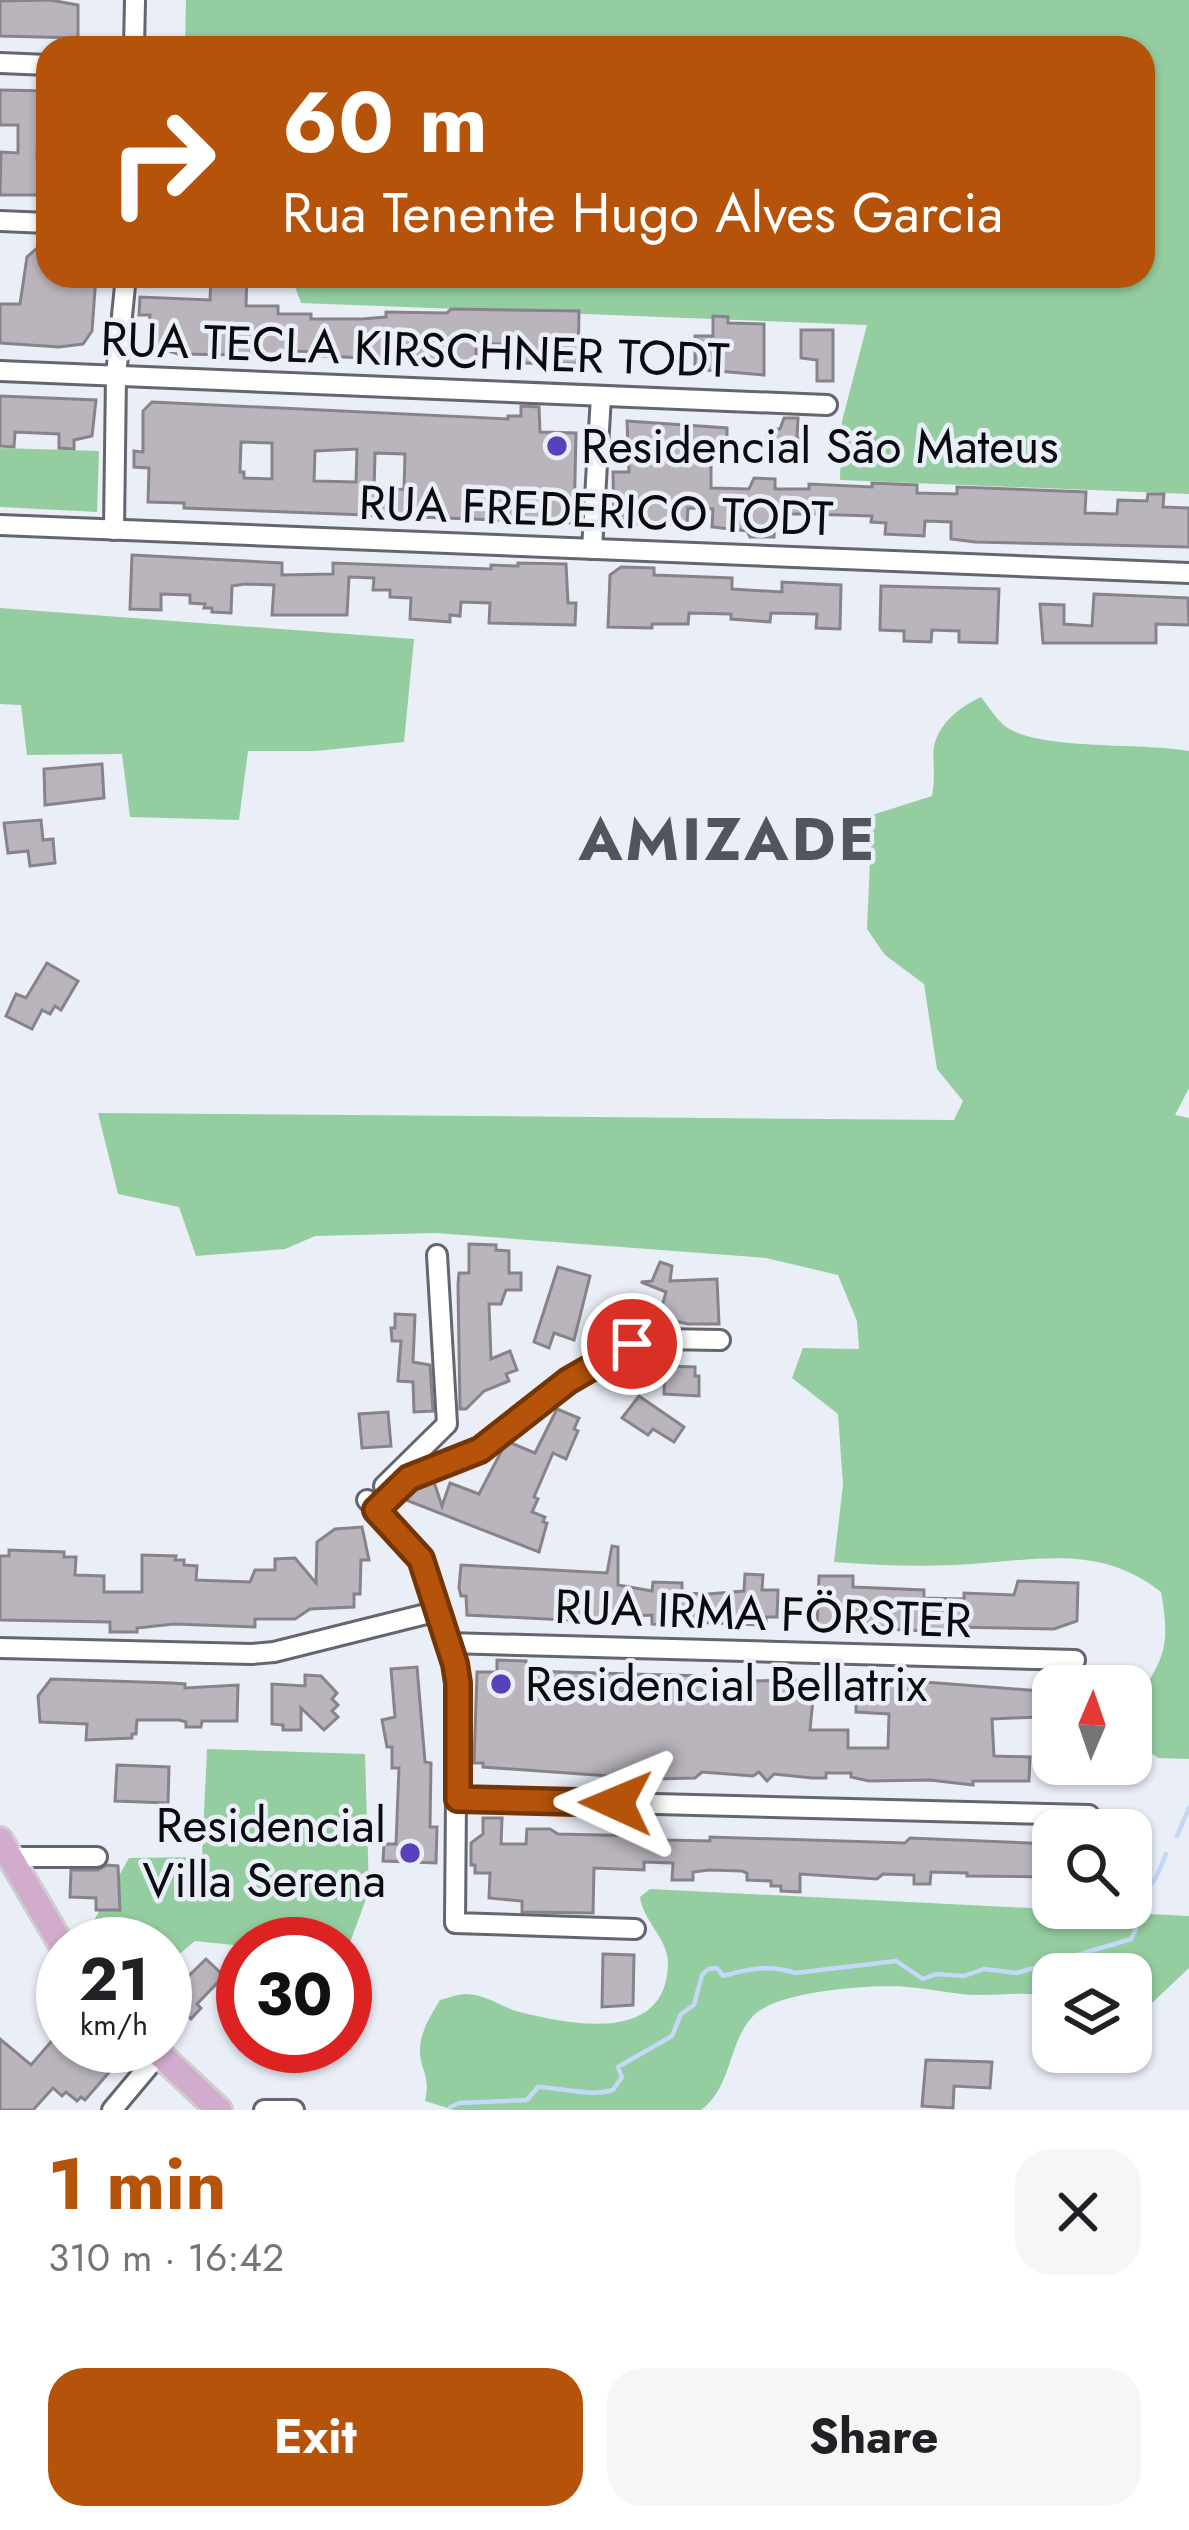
<!DOCTYPE html>
<html lang="en">
<head>
<meta charset="utf-8">
<style>
  body { margin:0; font-family:Jost,sans-serif; background:#f6f6f6; color:#202124; height:100vh; display:flex; flex-direction:column; font-size:45px; white-space:nowrap }
  * { box-sizing:border-box; margin:0 }
  p { font-size:39px; color:#757577 }
  .icon { flex:none; width:66px; height:66px; fill:none; stroke:currentColor; stroke-width:2; stroke-linecap:round; stroke-linejoin:round }
  .map { position:relative; height:2110px; overflow:hidden }
  .details { display:flex; flex-direction:column; background:#fff; flex:1 }
  .details>* { flex:none }
  .hud { position:absolute; left:36px; top:36px; width:1119px; height:252px; border-radius:36px; box-shadow:0 3px 9px #0004; background:#b45309; color:#fff; overflow:hidden }
  .needle { width:78px; rotate:2deg }
  .tools { position:absolute; left:1032px; top:1665px; display:grid; gap:24px }
  .tools a { display:grid; place-items:center; width:120px; height:120px; border-radius:24px; background:#fff; box-shadow:0 3px 9px #0004; font-size:60px }
  .speed { position:absolute; left:36px; top:1917px; display:flex; gap:24px; font-size:60px; font-weight:700; text-align:center }
  .speed>* { display:grid; place-content:center; width:156px; height:156px; border-radius:50%; background:#fff; box-shadow:0 3px 9px #0004; line-height:1 }
  .speed small { font-size:30px; font-weight:400 }
  .speed .limit { border:18px solid #d22; background:#fff; color:#111 }
  .pin { position:absolute; display:grid; place-items:center; width:102px; height:102px; color:#fff; margin:-51px; border:6px solid #fff; border-radius:50%; box-shadow:0 3px 12px #0007 }
  .me { position:absolute; width:132px; margin:-66px; rotate:271deg; stroke-linejoin:round; filter:drop-shadow(0 0 9px #0008) }
  .turn { display:flex; align-items:center; gap:42px; height:252px; padding:0 48px; font-size:54px }
  .turn .icon { width:156px; height:156px; stroke-width:2.5 }
  .turn b { display:block; font-size:84px; line-height:102px }
  .round { display:grid; place-items:center; flex:none; width:126px; height:126px; border-radius:36px; background:#f6f6f6 }
  .overview { display:flex; align-items:center; justify-content:space-between; height:204px; padding:0 48px }
  h1 { font-size:72px; font-weight:700; line-height:90px; color:#b45309 }
  .cta { display:flex; gap:24px; margin-top:auto; padding:24px 48px }
  .cta a { flex:1; height:138px; border-radius:36px; background:#b45309; color:#fff; font-size:48px; font-weight:700; line-height:138px; text-align:center }
  .cta a+a { background:#f6f6f6; color:#202124 }
  .map>svg:first-child { display:block }
  .green { fill:#94cd9f }
  .lines { fill:none; stroke-linecap:round; stroke-linejoin:round }
  .stream { stroke:#c4d8f9; stroke-width:4.5 }
  .building { fill:#bab5bd; stroke:#88838b; stroke-width:3; fill-rule:evenodd }
  .minor-casing { stroke:#63666e; stroke-width:24 }
  .major-casing { stroke:#cececf; stroke-width:30 }
  .minor { stroke:#fff; stroke-width:18 }
  .major { stroke:#d2accd; stroke-width:24 }
  .route-casing { stroke:#753606; stroke-width:30 }
  .route { stroke:#b45309; stroke-width:21 }
  .poi-dot { fill:#5941b9; stroke:#eaeef7; stroke-width:4.5 }
  .labels { text-anchor:middle; stroke-width:9; stroke-linejoin:round; paint-order:stroke }
  .street-label { font-size:48px; fill:#0a0b0e; stroke:#eaeef7 }
  .poi-label { font-size:48px; fill:#0a0b0e; stroke:#eaeef7; text-anchor:start }
  .district-label { font-size:60px; font-weight:bold; letter-spacing:3px; fill:#52555d; stroke:#eaeef7 }
</style>
</head>
<body>
<div class="map">
<svg width="1189" height="2110" viewBox="0 0 1189 2110">
  <rect width="100%" height="100%" fill="#eaeef7"/>
  <g class="green">
    <path d="M186 0H1189V494L840 480 842 421 867 325 301 303 291 276H1143V48H185Z"/>
    <path d="M0 448 99 451 97 512 0 507Z"/>
    <path d="M0 608 414 639 404 742 316 751H248L239 820 130 817 122 754 27 755 21 705 0 704Z"/>
    <path d="M981 697C988 706 996 719 1005 726 1038 751 1143 742 1189 751V1088L1175 1115 1189 1118V1759L1158 1758 1136 1741 1131 1709C1162 1660 1172 1652 1161 1592 1097 1541 1031 1562 955 1565 914 1567 875 1565 834 1562L843 1485 838 1414 792 1378 803 1348 859 1349 857 1321 838 1275 766 1258 436 1233 315 1236 285 1249 196 1256 179 1207 118 1194 98 1113 954 1120 963 1101 937 1069 924 984 885 955 867 929 872 815 932 796C936 777 932 758 934 746 940 722 960 707 981 697Z"/>
    <path d="M207 1749 365 1754 369 1891 345 1956V1944L243 1946 195 1941 165 1966V1944H93L87 1933 129 1858 202 1857Z"/>
    <path d="M650 1889 1189 1916V1968L1152 2003 1131 2005V1974H1053V1997C1027 1991 1005 1995 979 1995 955 1995 930 1988 906 1987 872 1984 776 1991 753 2016 727 2044 733 2086 701 2110H454L425 2101C431 2073 420 2072 420 2050 420 2032 431 2015 440 2000 448 1998 458 1994 467 1994 486 1995 502 2007 519 2012 573 2025 666 2044 668 1964 669 1940 643 1921 640 1897Z"/>
  </g>
  <g class="lines">
    <g class="stream">
      <path d="M1177 1836 1189 1808"/>
      <path d="M450 2107 460 2103 527 2100 538 2087C564 2088 589 2097 613 2090L622 2077 618 2067 672 2036 681 2014 694 2005 702 1975 708 1969 717 1968 723 1976C747 1969 772 1964 795 1973L896 1961 923 1979 936 1974 964 1976 984 1969 1017 1973 1131 1939 1136 1929C1130 1904 1135 1900 1152 1883 1158 1876 1162 1863 1166 1854"/>
    </g>
  </g>
  <g class="building">
    <path d="M50 0 78 5V38L0 36V1Z"/>
    <path d="M0 90 48 91V127L38 126 37 159H48V195H0L1 152 18 153V125H0Z"/>
    <path d="M36 249H48V276H96L92 331 83 344 59 347 0 343V304H20L27 257Z"/>
    <path d="M211 276H247L246 306H278V314H311V319H362L386 317V312L447 313 451 309 579 311 578 364 520 363 513 360V344H476V363L322 356 318 352 293 351V356L178 354 152 346V341H148L150 315H139L140 297 210 300Z"/>
    <path d="M713 316 728 317V323L764 324V375L695 369V336H713Z"/>
    <path d="M801 330H833V381H817V360L801 358Z"/>
    <path d="M0 396 96 400 92 436 74 440V449L59 448V434L15 432 14 447 0 446Z"/>
    <path d="M152 402 508 419V416H521V406L539 407 540 432 576 433 574 523 184 508V503L148 502 149 468 134 467V451L143 452V411ZM241 442 272 443V479L244 478V472H240ZM357 449 356 482 314 481 315 451ZM375 453 405 454 404 489 374 492Z"/>
    <path d="M784 418H798L797 438H805L804 461 782 460V453L765 452 768 429H780Z"/>
    <path d="M627 421 727 428V442H720L721 458H711V488L749 489 754 478 775 479V489H809V484L872 487V483L917 485V493L957 494V487L1086 492 1085 513 1117 514 1118 500 1147 501 1148 494H1164L1163 507 1189 508V547L975 542 951 539V522L925 521 924 536 885 534 886 523 871 522 872 516 808 514H775L774 537H750L747 531 712 527 713 509 688 508 687 525 614 523 613 472H629Z"/>
    <path d="M132 555 282 563V575L333 574V563L491 569V565L518 566V563L566 564 568 603H576L575 625 489 623 490 603 461 602 460 616 450 615V622L410 619 411 598 390 597V590H373L374 578 349 577 347 615H272L274 585 245 584 232 586 231 613 212 612V608H204L205 604 190 603V595L161 594V610L130 609Z"/>
    <path d="M621 567 654 568V575L732 578V589L782 592V582L841 585 840 629 816 628 817 614 771 613 770 622 731 619V614L689 613 688 624H652V628L608 627 610 575Z"/>
    <path d="M881 586 999 589 997 643 959 642V631L932 630 931 642 904 641V631L880 630Z"/>
    <path d="M1094 594 1188 598 1189 625 1156 624V643H1043L1040 604 1064 605V624L1092 626Z"/>
    <path d="M102 764 104 798 45 805 44 769Z"/>
    <path d="M41 820 43 840 53 839 55 863 30 866 28 851 8 853 4 823Z"/>
    <path d="M47 963 78 981 61 1010 55 1006 50 1014 42 1010 32 1029 6 1016 16 994 26 998Z"/>
    <path d="M469 1244 496 1245V1250L509 1251V1273H521V1290H506L501 1304H489L491 1359 510 1351 517 1370 506 1374 509 1381 484 1391 466 1409H460L458 1285 459 1273H469Z"/>
    <path d="M660 1262 672 1266 670 1281 717 1279 719 1324H688L659 1317 666 1292 641 1282 652 1281Z"/>
    <path d="M558 1267 590 1276 574 1340 554 1333 549 1348 534 1342Z"/>
    <path d="M395 1314 415 1315 413 1362 430 1365 433 1411 414 1412 413 1382 398 1381 401 1341H392L391 1328H395Z"/>
    <path d="M665 1366 695 1367V1376H699V1396L664 1394Z"/>
    <path d="M639 1396 684 1427 674 1442 653 1429 648 1435 622 1418Z"/>
    <path d="M557 1409 579 1418 574 1429 578 1431 566 1459 553 1453 534 1497 538 1499 532 1512 545 1517 543 1522 547 1523 539 1552 406 1500 417 1489 434 1482 442 1506 450 1483 479 1494 503 1448 511 1443 535 1453Z"/>
    <path d="M388 1412 391 1446 362 1448 359 1414Z"/>
    <path d="M362 1527 369 1560H361L360 1594H354V1607L310 1609 295 1619H255V1627L174 1624 137 1628V1632H110V1622L0 1620V1556H9V1550L64 1552V1557H76L75 1575 104 1576V1592H142V1555L176 1556 175 1560H184V1565L197 1566 196 1580 250 1582 255 1570H275V1559L295 1558 316 1583 317 1542 335 1529Z"/>
    <path d="M612 1546 618 1547V1585L652 1591 653 1582 682 1583V1593L708 1594 744 1591 745 1574 763 1575 762 1590H778L777 1617H766V1623L760 1625 670 1621V1625L652 1624V1615L566 1620 467 1615 466 1596H461L459 1588 461 1565 607 1573Z"/>
    <path d="M819 1576H853V1587L924 1590V1598L964 1599V1593L1014 1595 1018 1581 1078 1583 1077 1621 1054 1629 950 1627 949 1632 817 1626Z"/>
    <path d="M497 1660 526 1661V1671L704 1676V1682L795 1680 794 1684 814 1689 810 1730H848V1748H888L889 1714 856 1712V1682H925L1053 1692V1729L1039 1728 1037 1717 992 1719 994 1756 1030 1757 1029 1781H973V1785L930 1780 869 1781 851 1777V1773H826V1778H812L774 1774 767 1781 759 1772 753 1776 702 1772 695 1778 652 1779 483 1767V1763H474L477 1672H497Z"/>
    <path d="M417 1667 425 1762 431 1763 430 1827H437L436 1863 383 1861 384 1844H396L399 1768H392V1747H387L382 1720 395 1717 391 1669Z"/>
    <path d="M305 1675 321 1676 337 1693 332 1699 338 1705 332 1711 338 1717 324 1730 301 1708V1730H283V1725L272 1724V1684L305 1686Z"/>
    <path d="M51 1679 171 1683 185 1684V1688L238 1685 237 1721H202L201 1727H186V1722L179 1720H137L136 1734H132V1738L86 1740 87 1724 40 1722 38 1696Z"/>
    <path d="M117 1765 169 1767 168 1803 115 1801Z"/>
    <path d="M483 1818H502L501 1844H526L527 1829H550L558 1834 641 1836V1832L654 1833V1837L666 1840 710 1841V1837L905 1843 910 1838 1053 1844V1869L1052 1877 967 1876V1873L931 1872 930 1884H914V1875L883 1874 877 1879 800 1874V1892L781 1891V1886H771V1881L747 1880V1873L742 1871 709 1870 693 1872V1880H672L673 1863 644 1862V1870L594 1868 593 1913 522 1912V1901L489 1898 490 1873H475V1865H471V1843L483 1834Z"/>
    <path d="M107 1865 118 1866 120 1910H96V1898L70 1897 71 1870H98Z"/>
    <path d="M603 1954 634 1955 633 2005 602 2007Z"/>
    <path d="M206 1959 224 1976 197 2004 201 2008 191 2019 167 1997Z"/>
    <path d="M63 2028V2046H132L85 2100 81 2097 77 2101 66 2092 62 2096 53 2088 33 2110H0V2039L31 2065Z"/>
    <path d="M926 2060 992 2062 990 2088 954 2086 953 2108 922 2106Z"/>
  </g>
  <g class="lines">
    <g class="minor-casing">
      <g id="minor">
        <path d="M134 48 135 0"/>
        <path d="M0 63 48 65"/>
        <path d="M0 221 48 223"/>
        <path d="M0 371 827 405"/>
        <path d="M0 525 1189 573"/>
        <path d="M114 530 116 375 126 276"/>
        <path d="M592 549 601 396"/>
        <path d="M384 1486 447 1424 437 1255"/>
        <path d="M367 1500 421 1559 457 1674 455 1923 635 1929"/>
        <path d="M377 1510 409 1478 480 1449 598 1361 632 1344 661 1339 720 1340"/>
        <path d="M448 1643 1075 1660"/>
        <path d="M0 1648 252 1654 274 1652 438 1611"/>
        <path d="M458 1799 1089 1815"/>
        <path d="M9 1857H97"/>
        <path d="M112 2110 159 2054"/>
        <path d="M264 2110H294"/>
      </g>
    </g>
    <g class="major-casing">
      <g id="major">
        <path d="M0 1840 63 1947"/>
        <path d="M151 2046 219 2110"/>
      </g>
    </g>
    <use href="#minor" class="minor"/>
    <use href="#major" class="major"/>
  </g>
  <g class="lines">
    <g class="route-casing">
      <path id="route" d="M616 1803 458 1799V1683L455 1664 421 1559 376 1510 409 1478 480 1450 568 1381 632 1344"/>
    </g>
    <use href="#route" class="route"/>
  </g>
  <g class="poi-dot">
    <circle cx="557" cy="446" r="12"/>
    <circle cx="501" cy="1684" r="12"/>
    <circle cx="410" cy="1853" r="12"/>
  </g>
  <g class="labels">
    <g class="street-label">
      <text transform="translate(415 349) rotate(2)" y="17">RUA TECLA KIRSCHNER TODT</text>
      <text transform="translate(596 510) rotate(2)" y="17">RUA FREDERICO TODT</text>
      <text transform="translate(763 1613) rotate(2)" y="17">RUA IRMA FÖRSTER</text>
    </g>
    <g class="poi-label">
      <text x="581" y="463">Residencial São Mateus</text>
      <text x="525" y="1701">Residencial Bellatrix</text>
      <text x="386" y="1842" text-anchor="end">Residencial<tspan x="386" dy="55">Villa Serena</tspan></text>
    </g>
    <g class="district-label">
      <text x="728" y="860">AMIZADE</text>
    </g>
  </g>
</svg>
<div class="tools">
<a><svg class="needle" viewBox="-14 -14 28 28"><path d="M0-13l5 13h-10z" fill="#e53935"/><path d="M0 13l5-13h-10z" fill="#757577"/></svg></a>
<a><svg class="icon" aria-label="search" viewBox="0 0 24 24"><circle cx="10" cy="10" r="6"/><path d="M15 15l6 6"/></svg></a>
<a><svg class="icon" aria-label="layers" viewBox="0 0 24 24"><path d="M12 4l9 5-9 5-9-5zM3 14l9 5 9-5"/></svg></a>
</div>
<div class="speed"><div>21<small>km/h</small></div><div class="limit">30</div></div>
<div class="pin" style="left:632px;top:1344px;background:#d93025"><svg class="icon" aria-label="arrive" viewBox="0 0 24 24"><path d="M6 21V4h12l-3 4 3 4H6"/></svg></div>
<svg class="me" style="left:616px;top:1803px" viewBox="-20 -20 40 40"><path d="M0-17L14 15 0 8-14 15z" fill="#b45309" stroke="#fff" stroke-width="4"/></svg>
<div class="hud">
<div class="turn"><svg class="icon" aria-label="right" viewBox="0 0 24 24"><path d="M7 20v-9h11M14 6l5 5-5 5"/></svg><div><b>60 m</b>Rua Tenente Hugo Alves Garcia</div></div>
</div>
</div>
<section class="details">
<div class="overview"><div><h1>1 min</h1><p>310 m · 16:42</p></div><a class="round"><svg class="icon" aria-label="close" viewBox="0 0 24 24"><path d="M6 6l12 12M18 6L6 18"/></svg></a></div>
<div class="cta"><a>Exit</a><a>Share</a></div>
</section>
</body>
</html>
